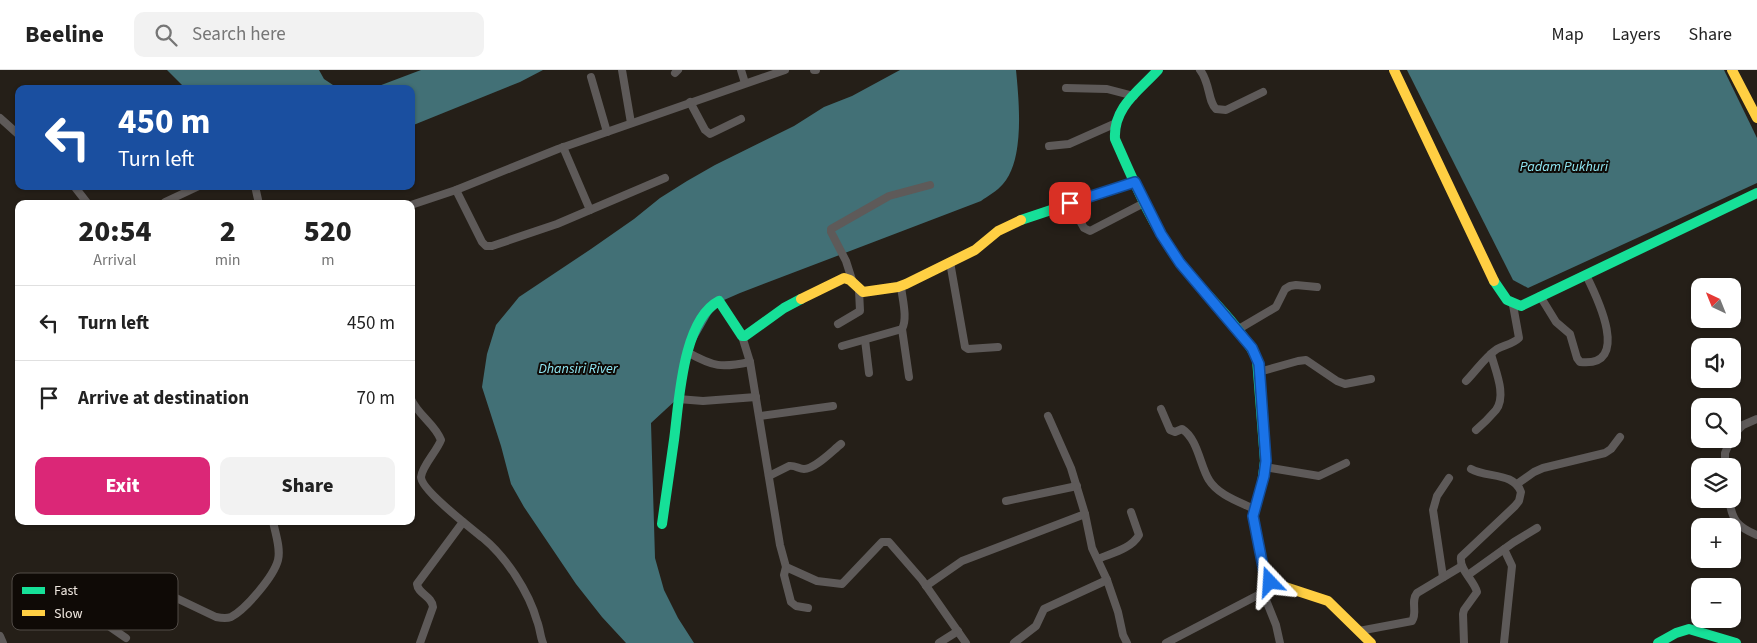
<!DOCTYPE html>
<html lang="en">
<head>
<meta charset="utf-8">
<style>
  body { margin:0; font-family:"Source Sans 3",sans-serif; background:#f2f2f2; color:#222; height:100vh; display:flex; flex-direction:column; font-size:19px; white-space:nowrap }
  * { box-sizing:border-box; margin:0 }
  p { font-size:16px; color:#767676 }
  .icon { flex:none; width:28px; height:28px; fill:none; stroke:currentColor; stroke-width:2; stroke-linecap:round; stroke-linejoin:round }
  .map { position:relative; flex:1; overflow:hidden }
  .drawer { position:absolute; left:15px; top:130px; width:400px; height:325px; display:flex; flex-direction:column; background:#fff; border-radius:10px; box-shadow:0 1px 4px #0004 }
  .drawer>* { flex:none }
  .hud { position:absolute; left:15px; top:15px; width:400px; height:105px; border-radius:10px; box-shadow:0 1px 4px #0004; background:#1a4fa0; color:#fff; overflow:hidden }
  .needle { width:32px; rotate:317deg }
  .buttons { position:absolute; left:1691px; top:208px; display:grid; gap:10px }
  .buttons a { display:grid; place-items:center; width:50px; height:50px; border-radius:10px; background:#fff; box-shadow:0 1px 4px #0004; font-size:25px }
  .pin { position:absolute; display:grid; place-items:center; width:42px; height:42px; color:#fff; margin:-21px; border-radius:10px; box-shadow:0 2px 8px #0006 }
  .me { position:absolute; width:55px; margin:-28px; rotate:340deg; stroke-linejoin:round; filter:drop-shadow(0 0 4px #0008) }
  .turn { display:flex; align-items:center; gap:18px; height:105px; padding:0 20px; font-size:22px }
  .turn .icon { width:65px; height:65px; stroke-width:2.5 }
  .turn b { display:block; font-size:35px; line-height:42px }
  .eta { display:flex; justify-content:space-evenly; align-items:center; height:85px; text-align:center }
  .eta b { font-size:30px; font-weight:800; line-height:35px }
  .action { display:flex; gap:10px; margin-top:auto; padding:10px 20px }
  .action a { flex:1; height:58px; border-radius:10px; background:#db2777; color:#fff; font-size:20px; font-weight:800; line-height:58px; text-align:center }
  .action a+a { background:#f2f2f2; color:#222 }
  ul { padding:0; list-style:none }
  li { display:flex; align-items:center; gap:15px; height:75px; padding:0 20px; border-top:1px solid #e0e0e0 }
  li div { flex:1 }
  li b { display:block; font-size:19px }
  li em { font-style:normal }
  header { display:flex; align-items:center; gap:30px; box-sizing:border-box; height:70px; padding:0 25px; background:#fff; border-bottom:1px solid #e0e0e0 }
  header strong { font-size:24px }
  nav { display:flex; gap:28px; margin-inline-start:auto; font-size:18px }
  .search { width:350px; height:45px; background:#f2f2f2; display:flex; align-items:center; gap:12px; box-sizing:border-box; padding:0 18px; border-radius:10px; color:#767676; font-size:19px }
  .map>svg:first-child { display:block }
  .water { fill:#427076 }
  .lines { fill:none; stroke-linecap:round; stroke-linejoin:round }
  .street { stroke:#5e5a59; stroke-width:8 }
  .fast { stroke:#16e098; stroke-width:10 }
  .slow { stroke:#ffcf43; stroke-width:10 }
  .route-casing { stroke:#114b97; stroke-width:12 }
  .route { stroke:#1a73e8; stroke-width:9 }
  .labels { text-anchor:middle; stroke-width:4; stroke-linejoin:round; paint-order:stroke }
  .water-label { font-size:14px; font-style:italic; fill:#8fe6f2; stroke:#0f0a06 }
  .key { fill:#0f0a06; stroke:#524c47; stroke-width:1 }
  .key-label { font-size:14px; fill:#eee6de }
</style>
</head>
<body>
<header>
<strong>Beeline</strong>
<div class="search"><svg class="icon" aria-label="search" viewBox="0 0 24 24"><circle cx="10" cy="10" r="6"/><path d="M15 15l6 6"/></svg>Search here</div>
<nav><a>Map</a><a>Layers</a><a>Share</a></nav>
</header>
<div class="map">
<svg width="1757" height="573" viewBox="0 0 1757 573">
  <rect width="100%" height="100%" fill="#251f18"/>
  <g class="water">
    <path d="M167 0H319L324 9 333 15 355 18 376 17 421 0H543L520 12 411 56V19H186Z"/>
    <path d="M900 0H1016C1019 31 1025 89 1003 114 997 121 988 126 981 131L740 223 724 230 711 244 695 272 677 329 651 353 655 488 664 520 678 548 694 573H626L602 547 576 514 524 437 511 414 501 376 482 317 487 284 496 255 519 227 591 179 634 149 660 128 687 111 715 95 794 56 824 37 852 26Z"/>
    <path d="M1407 0H1724L1757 68V113L1528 218 1513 210Z"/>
  </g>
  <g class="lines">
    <g class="street">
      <path d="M622 0 631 53"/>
      <path d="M741 0 745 13"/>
      <path d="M814 0H816"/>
      <path d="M1200 0C1210 12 1208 32 1216 39L1226 40 1263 22"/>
      <path d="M675 3 678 0"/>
      <path d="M591 7 607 62"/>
      <path d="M1066 18 1107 19 1134 26"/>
      <path d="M690 32 705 60 710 64 741 49"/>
      <path d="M0 48 19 65"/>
      <path d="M1049 76 1069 74 1114 54"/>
      <path d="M563 77 590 140"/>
      <path d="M74 116 88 134"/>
      <path d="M255 116 259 134"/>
      <path d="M456 120 482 172 486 176H492L557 154 665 108"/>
      <path d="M165 132 199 116"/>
      <path d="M1070 133 1084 158 1090 161 1144 133"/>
      <path d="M411 135 456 120 558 79 785 0"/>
      <path d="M950 192 965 277 968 279 998 277"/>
      <path d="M853 213 846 191 831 162V159L889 126 930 115"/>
      <path d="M1540 226 1556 252 1570 264 1577 288 1580 292C1632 298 1597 227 1586 205"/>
      <path d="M838 254 860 241 859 220"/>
      <path d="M902 259 909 307"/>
      <path d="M1237 260 1276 237 1285 219 1290 216 1296 215 1317 217"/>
      <path d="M742 266 750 292 780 475 786 497 817 511 842 514 882 472H889L922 510 966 573"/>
      <path d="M865 270 869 303"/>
      <path d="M842 276 902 259C908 248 902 228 901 216"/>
      <path d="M687 282C714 297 721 298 750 292"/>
      <path d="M1259 302 1298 291 1306 290 1337 311 1345 314 1371 309"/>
      <path d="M1466 311C1476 301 1485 287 1497 279 1505 275 1513 274 1519 268L1513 235"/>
      <path d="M411 329C418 345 435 354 441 370 437 381 422 396 421 407 421 420 472 459 483 468 506 487 529 522 537 551 540 558 540 566 543 573"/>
      <path d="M678 329 703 331 756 327"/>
      <path d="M1161 339 1170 360 1175 362 1182 359C1198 369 1200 396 1209 410 1218 425 1240 432 1254 439"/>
      <path d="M760 346 833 336"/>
      <path d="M1048 346 1071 398 1085 444 1092 478 1107 510 1118 542 1123 565 1127 573"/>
      <path d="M1476 360C1483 354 1490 347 1496 340 1507 325 1495 300 1491 284"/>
      <path d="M1732 366 1743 355 1757 349"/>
      <path d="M1725 396V383L1731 369"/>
      <path d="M1265 397 1319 406 1346 393"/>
      <path d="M769 406 789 396C795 395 799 399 804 399 815 399 832 381 841 374"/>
      <path d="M1517 414 1534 402 1543 398 1605 383 1611 379 1620 367"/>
      <path d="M1729 429C1732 450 1737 457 1757 465"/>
      <path d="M1006 431 1077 416"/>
      <path d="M1098 489C1112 483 1131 479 1139 465L1131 442"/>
      <path d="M786 497 784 505 791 532 796 536 808 538"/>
      <path d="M1468 505 1514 472 1537 458"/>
      <path d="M1443 507 1433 440 1437 426 1449 408"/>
      <path d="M1270 512 1265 520 1264 525 1276 555 1280 573"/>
      <path d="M926 516 962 491 1085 444"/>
      <path d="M1359 561 1412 551C1418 542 1410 532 1417 523L1462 496"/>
      <path d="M0 566 3 573"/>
      <path d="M126 568 100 550 101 546 128 507H132L216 547C221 548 226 549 231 547 246 539 274 506 278 490 281 478 275 463 273 451"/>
      <path d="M420 573 433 537C432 526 418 524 417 514L463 452"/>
      <path d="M939 573 958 561"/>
      <path d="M1014 573 1036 556 1044 539 1107 510"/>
      <path d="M1166 573 1264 522"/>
      <path d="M1464 573 1463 544 1464 540 1477 522C1474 510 1459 500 1461 487L1515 436 1519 431 1521 422C1514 402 1487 408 1471 399"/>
      <path d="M1504 573 1512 496 1504 479"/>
    </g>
    <g class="fast">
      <path d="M1158 0C1139 21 1113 37 1115 69 1134 112 1152 156 1181 194 1206 226 1238 252 1257 289L1265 391 1262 414"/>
      <path d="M1021 150 1135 112"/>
      <path d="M1494 211 1507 230 1521 236 1757 123"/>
      <path d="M662 454C666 426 670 398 674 370 679 334 682 250 719 231L742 266H745L784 238 801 229"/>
      <path d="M1658 573 1676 563 1689 559 1736 573"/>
    </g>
    <g class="slow">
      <path d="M1394 0 1494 211"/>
      <path d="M1732 0 1757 48"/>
      <path d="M801 229 844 208 850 210 863 222 898 217 906 214 975 180 998 161 1021 150"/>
      <path d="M1262 414 1253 446 1265 507 1270 512 1328 531 1371 573"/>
    </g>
  </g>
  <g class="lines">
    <g class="route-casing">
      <path id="route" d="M1070 133 1135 112 1161 164 1180 193 1252 278 1259 294 1266 391 1264 406 1253 446 1265 507 1270 512"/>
    </g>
    <use href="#route" class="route"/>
  </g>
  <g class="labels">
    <g class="water-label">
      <text x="1564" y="101">Padam Pukhuri</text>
      <text x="578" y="303">Dhansiri River</text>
    </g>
  </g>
  <rect x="12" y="503" width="166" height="57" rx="8" class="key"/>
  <rect x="22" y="517" width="23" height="7" fill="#16e098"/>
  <rect x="22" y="540" width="23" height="6" fill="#ffcf43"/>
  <g class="key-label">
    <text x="54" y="525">Fast</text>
    <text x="54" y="548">Slow</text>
  </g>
</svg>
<div class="buttons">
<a><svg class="needle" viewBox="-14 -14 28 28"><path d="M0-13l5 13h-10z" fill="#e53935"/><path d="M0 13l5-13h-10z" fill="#767676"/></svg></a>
<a><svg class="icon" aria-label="sound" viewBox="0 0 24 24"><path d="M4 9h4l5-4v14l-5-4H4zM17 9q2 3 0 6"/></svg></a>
<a><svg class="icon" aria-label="search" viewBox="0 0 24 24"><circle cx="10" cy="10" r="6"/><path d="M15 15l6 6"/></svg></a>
<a><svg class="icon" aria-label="layers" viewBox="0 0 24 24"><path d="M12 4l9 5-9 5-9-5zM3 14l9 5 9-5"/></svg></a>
<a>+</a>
<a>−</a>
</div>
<div class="pin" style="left:1070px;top:133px;background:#d93025"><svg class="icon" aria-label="arrive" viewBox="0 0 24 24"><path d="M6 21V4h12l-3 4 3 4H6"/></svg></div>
<svg class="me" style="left:1270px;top:512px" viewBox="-20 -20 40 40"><path d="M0-17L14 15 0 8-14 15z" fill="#1a73e8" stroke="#fff" stroke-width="4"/></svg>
<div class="hud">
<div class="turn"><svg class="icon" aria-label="left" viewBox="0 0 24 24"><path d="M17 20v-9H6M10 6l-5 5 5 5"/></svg><div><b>450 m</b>Turn left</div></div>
</div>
<section class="drawer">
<div class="eta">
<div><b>20:54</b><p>Arrival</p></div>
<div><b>2</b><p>min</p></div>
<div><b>520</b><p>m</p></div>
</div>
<ul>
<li><svg class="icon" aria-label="left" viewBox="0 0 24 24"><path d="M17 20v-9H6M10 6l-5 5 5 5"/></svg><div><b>Turn left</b></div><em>450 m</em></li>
<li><svg class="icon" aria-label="arrive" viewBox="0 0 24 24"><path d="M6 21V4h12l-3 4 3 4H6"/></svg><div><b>Arrive at destination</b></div><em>70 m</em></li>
</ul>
<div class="action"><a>Exit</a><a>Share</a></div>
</section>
</div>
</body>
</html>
